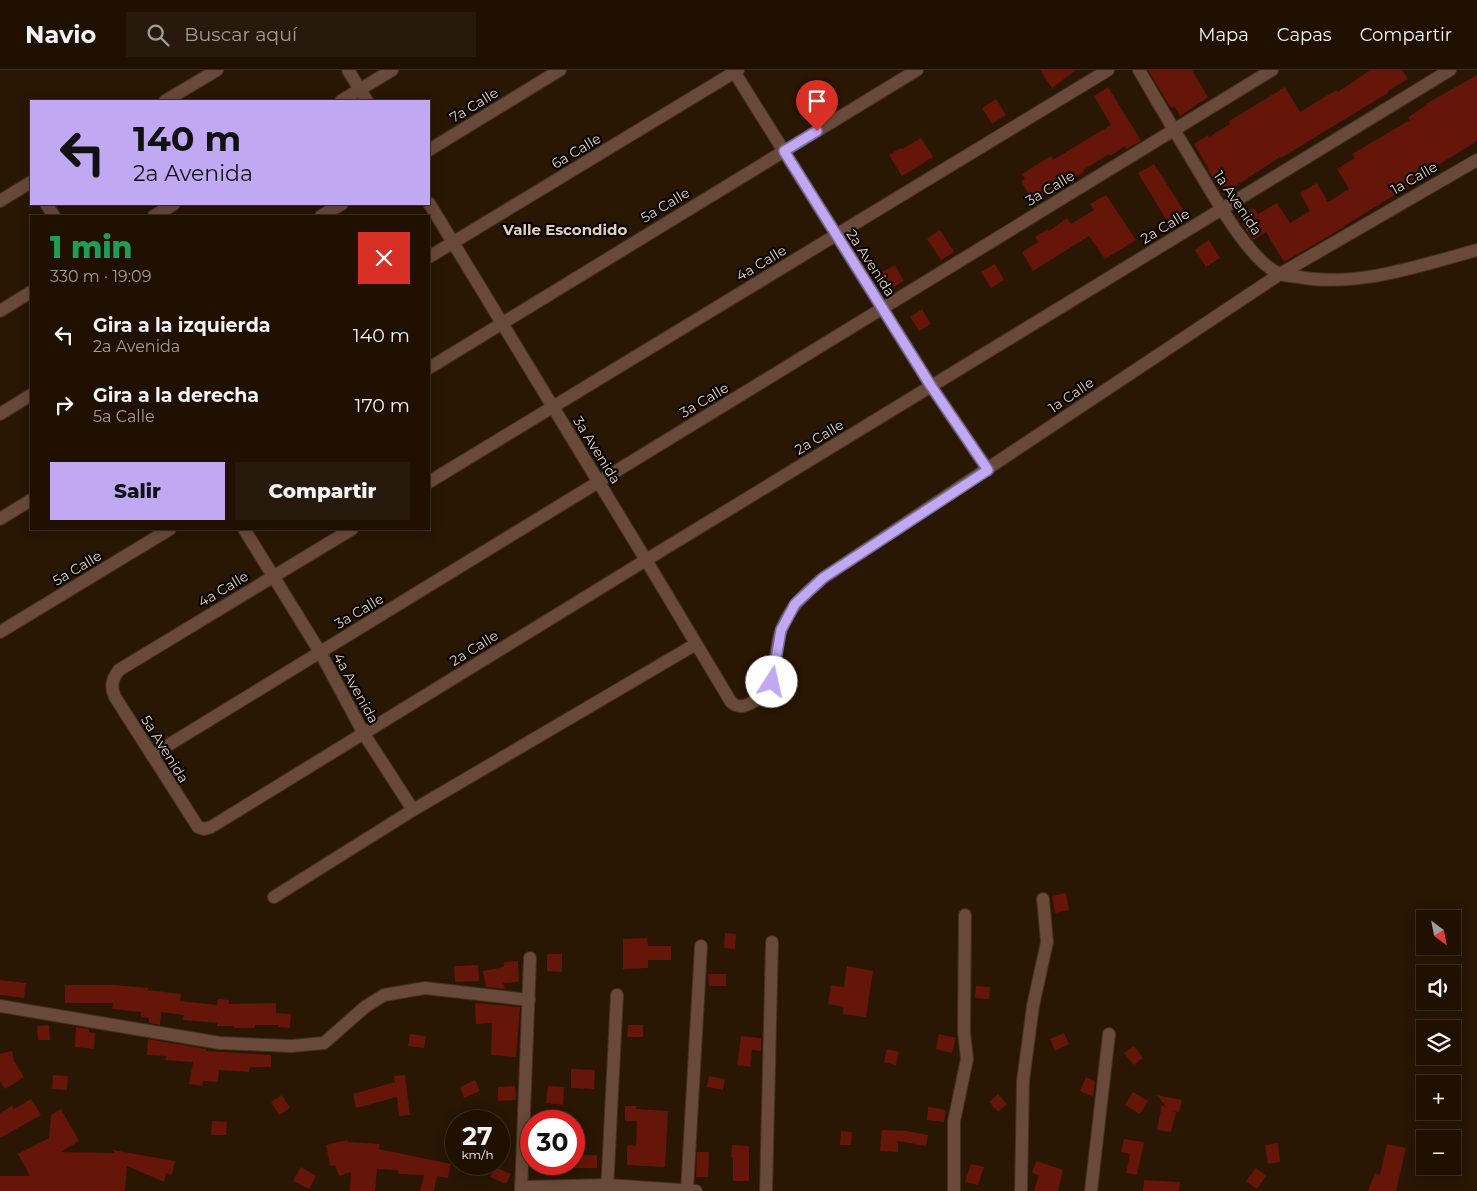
<!DOCTYPE html>
<html lang="es">
<head>
<meta charset="utf-8">
<style>
  body { margin:0; font-family:Montserrat,sans-serif; background:#27190c; color:#f1f3f6; height:100vh; display:flex; flex-direction:column; font-size:19px; white-space:nowrap }
  * { box-sizing:border-box; margin:0 }
  p { font-size:16px; color:#a19d99 }
  .icon { flex:none; width:28px; height:28px; fill:none; stroke:currentColor; stroke-width:2; stroke-linecap:round; stroke-linejoin:round }
  .map { position:relative; flex:1; overflow:hidden }
  .drawer { position:absolute; left:30px; top:145px; width:400px; height:315px; display:flex; flex-direction:column; background:#1f1002; border-radius:0px; box-shadow:0 2px 12px #0003,0 0 0 1px #3c3024 }
  .drawer>* { flex:none }
  .guide { position:absolute; left:30px; top:30px; width:400px; height:105px; border-radius:0px; box-shadow:0 2px 12px #0003,0 0 0 1px #3c3024; background:#c0a8f3; color:#111; overflow:hidden }
  .needle { width:32px; rotate:148deg }
  .buttons { position:absolute; left:1416px; top:840px; display:grid; gap:10px }
  .buttons a { display:grid; place-items:center; width:45px; height:45px; border-radius:0px; background:#1f1002; box-shadow:0 2px 12px #0003,0 0 0 1px #3c3024; font-size:25px }
  .speed { position:absolute; left:445px; top:1040px; display:flex; gap:10px; font-size:25px; font-weight:700; text-align:center }
  .speed>* { display:grid; place-content:center; width:65px; height:65px; border-radius:50%; background:#1f1002; box-shadow:0 2px 12px #0003,0 0 0 1px #3c3024; line-height:1 }
  .speed small { font-size:12px; font-weight:400 }
  .speed .limit { border:8px solid #d22; background:#fff; color:#111 }
  .pin { position:absolute; display:grid; place-items:center; width:42px; height:42px; color:#fff; margin:-51px -21px; border-radius:50% 50% 50% 0; rotate:-45deg; box-shadow:0 0 5px #0007 }
  .pin .icon { rotate:45deg }
  .me { position:absolute; width:55px; margin:-28px; rotate:10deg; stroke-linejoin:round; filter:drop-shadow(0 0 4px #0008) }
  .turn { display:flex; align-items:center; gap:18px; height:105px; padding:0 20px; font-size:22px }
  .turn .icon { width:65px; height:65px; stroke-width:2.5 }
  .turn b { display:block; font-size:35px; line-height:42px }
  .round { display:grid; place-items:center; flex:none; width:52px; height:52px; border-radius:0px; background:#27190c }
  .head { display:flex; align-items:center; justify-content:space-between; height:85px; padding:0 20px }
  h1 { font-size:30px; font-weight:800; line-height:38px; color:#1e9e55 }
  .cta { display:flex; gap:10px; margin-top:auto; padding:10px 20px }
  .cta a { flex:1; height:58px; border-radius:0px; background:#c0a8f3; color:#111; font-size:20px; font-weight:800; line-height:58px; text-align:center }
  .cta a+a { background:#27190c; color:#f1f3f6 }
  ul { padding:0; list-style:none }
  li { display:flex; align-items:center; gap:15px; height:70px; padding:0 20px }
  li div { flex:1 }
  li b { display:block; font-size:19px }
  li em { font-style:normal }
  header { display:flex; align-items:center; gap:30px; box-sizing:border-box; height:70px; padding:0 25px; background:#1f1002; border-bottom:1px solid #3c3024 }
  header strong { font-size:24px }
  nav { display:flex; gap:28px; margin-inline-start:auto; font-size:18px }
  .search { width:350px; height:45px; background:#27190c; display:flex; align-items:center; gap:12px; box-sizing:border-box; padding:0 18px; border-radius:0px; color:#a19d99; font-size:19px }
  .map>svg:first-child { display:block }
  .building { fill:#651608 }
  .lines { fill:none; stroke-linecap:round; stroke-linejoin:round }
  .minor-casing { stroke:#42301e; stroke-width:14 }
  .minor { stroke:#694939; stroke-width:12 }
  .route-casing { stroke:#7d6d9e; stroke-width:12 }
  .route { stroke:#c0a8f3; stroke-width:9 }
  .labels { text-anchor:middle; stroke-width:4.5; stroke-linejoin:round; paint-order:stroke }
  .street-label { font-size:14px; fill:#ddd0c4; stroke:#0b0501 }
  .neighbourhood-label { font-size:15px; font-weight:bold; fill:#ddd0c4; stroke:#0b0501 }
</style>
</head>
<body>
<header>
<strong>Navio</strong>
<div class="search"><svg class="icon" aria-label="search" viewBox="0 0 24 24"><circle cx="10" cy="10" r="6"/><path d="M15 15l6 6"/></svg>Buscar aquí</div>
<nav><a>Mapa</a><a>Capas</a><a>Compartir</a></nav>
</header>
<div class="map">
<svg width="1477" height="1121" viewBox="0 0 1477 1121">
  <rect width="100%" height="100%" fill="#291603"/>
  <g class="building">
    <path d="M1040 0H1076L1052 18Z"/>
    <path d="M1148 0H1192L1208 27 1180 46 1174 36 1171 38Z"/>
    <path d="M1370 0H1402L1408 9 1388 21V23L1281 88 1280 87 1223 124 1208 100 1209 99 1194 74 1208 65 1209 67 1230 54 1229 51 1285 17 1300 42 1336 20 1338 22Z"/>
    <path d="M1477 5V71L1417 108 1419 110 1344 156V157L1284 192 1266 162 1253 170 1250 166 1239 148 1254 138 1258 144 1277 133 1290 153 1310 141 1300 123 1317 113 1328 132 1349 119 1337 99 1355 88 1352 84 1410 50 1408 47 1427 35 1426 34Z"/>
    <path d="M1108 17 1141 71 1126 79 1125 76 1110 86 1109 84 1083 100 1084 102 1072 109 1071 107 1033 131 1021 111 1025 109 1022 104 1051 86 1053 90 1111 55 1094 26Z"/>
    <path d="M996 29 1006 45 992 54 982 38Z"/>
    <path d="M921 68 933 87 902 106 889 85 901 78 902 79Z"/>
    <path d="M1154 94 1186 144 1169 154 1138 103Z"/>
    <path d="M1106 125 1136 170 1105 189 1089 166 1033 201 1022 182 1038 172 1035 167 1048 159 1049 161 1067 148 1071 154 1094 140 1090 134Z"/>
    <path d="M940 160 954 182 941 190 927 169Z"/>
    <path d="M1209 170 1220 188 1206 197 1195 180Z"/>
    <path d="M995 194 1004 210 991 218 981 202Z"/>
    <path d="M895 195 904 211 890 219 880 203Z"/>
    <path d="M922 239 931 254 919 261 910 247Z"/>
    <path d="M1066 823 1069 840 1055 843 1052 826Z"/>
    <path d="M725 863 736 864 735 879 724 878Z"/>
    <path d="M647 868 648 876H671V890H648V898L623 899V869Z"/>
    <path d="M547 884H562V902L547 901Z"/>
    <path d="M518 891 519 912 503 913 505 919 486 917 483 901 504 897V892Z"/>
    <path d="M478 895 479 911 455 912 454 896Z"/>
    <path d="M847 896 873 901 866 947 842 944 844 937 828 934 831 915 844 917Z"/>
    <path d="M708 904H726V916H709Z"/>
    <path d="M0 910 26 913 24 928 0 925Z"/>
    <path d="M65 915H113L148 918V920L181 924 180 931 217 935 218 929 229 930V934L276 933V943L291 944 290 958 278 957V955H255V958H234V956H217V953L183 950 184 945 161 942 160 955 149 953V948L141 947V942L112 939 113 933H65Z"/>
    <path d="M976 916 990 917 989 929 975 928Z"/>
    <path d="M475 933 520 937 516 987 491 985 492 953 476 954Z"/>
    <path d="M49 955 50 970H38L37 956Z"/>
    <path d="M628 955H643V967H627Z"/>
    <path d="M76 957 89 959V962L95 963 94 979 75 977Z"/>
    <path d="M1064 963 1069 974 1055 981 1050 969Z"/>
    <path d="M410 964 426 966 424 978 408 976Z"/>
    <path d="M939 964 956 968 952 983 936 979Z"/>
    <path d="M741 966 761 968V981L752 980 750 997 737 995Z"/>
    <path d="M148 969 206 979V981L271 985V997H250L249 1002 219 1000 218 1012 203 1011 202 1016 189 1014 193 992 165 990 166 986 147 985Z"/>
    <path d="M1134 976 1143 988 1134 995 1124 983Z"/>
    <path d="M887 979 899 982 896 995 884 992Z"/>
    <path d="M12 981 14 991 24 1007 5 1019 0 1011V984Z"/>
    <path d="M571 999 595 1000 594 1019 571 1018Z"/>
    <path d="M53 1005 68 1006 67 1020 52 1019Z"/>
    <path d="M405 1005 410 1045 399 1046 397 1027 356 1038 353 1024 395 1012 394 1006Z"/>
    <path d="M709 1006 725 1009 723 1020 707 1017Z"/>
    <path d="M1086 1007 1095 1011 1093 1027 1080 1021Z"/>
    <path d="M475 1010 480 1021 464 1028 460 1017Z"/>
    <path d="M515 1016 516 1030 498 1031V1017Z"/>
    <path d="M548 1016 564 1017 563 1035 546 1033Z"/>
    <path d="M1133 1022 1148 1031 1140 1044 1125 1035Z"/>
    <path d="M998 1024 1007 1034 998 1042 989 1032Z"/>
    <path d="M282 1025 290 1038 279 1045 271 1032Z"/>
    <path d="M1157 1025 1182 1030 1179 1042 1172 1041 1176 1042 1171 1062 1157 1060 1162 1035 1167 1038Z"/>
    <path d="M31 1029 41 1045 0 1068V1043L12 1036 14 1039Z"/>
    <path d="M625 1036H636V1039L668 1041 665 1097 627 1095V1075L636 1076 637 1051H625Z"/>
    <path d="M928 1037 946 1040 944 1052 927 1050Z"/>
    <path d="M61 1039 79 1071 61 1082 114 1083 113 1080 175 1091 172 1105 166 1103 164 1112 127 1096 125 1121H0V1106H30L18 1084 49 1068 51 1045Z"/>
    <path d="M212 1051 227 1052 226 1065H211Z"/>
    <path d="M882 1060 907 1061 928 1065 926 1076 898 1071V1082L880 1081Z"/>
    <path d="M841 1061 852 1062 851 1075H840Z"/>
    <path d="M1124 1069 1144 1072 1137 1105 1126 1103 1130 1084 1121 1082Z"/>
    <path d="M347 1070 348 1072 379 1074V1079L451 1094 448 1108 437 1106 434 1121H420L424 1105 398 1104V1100L377 1099 375 1121H350L351 1102 339 1106 335 1095 330 1096 326 1075Z"/>
    <path d="M1278 1073 1280 1092 1268 1094 1265 1075Z"/>
    <path d="M1387 1074 1406 1078 1396 1121H1368L1375 1103 1380 1105Z"/>
    <path d="M732 1075 749 1076V1111H733V1087H731Z"/>
    <path d="M697 1082H709L708 1107H696Z"/>
    <rect x="574" y="1085" width="23" height="13"/>
    <path d="M1036 1091 1063 1100 1058 1121H1034L1039 1105 1032 1103Z"/>
    <path d="M971 1094 984 1097 978 1115 965 1112Z"/>
    <path d="M301 1097 316 1106 309 1119 293 1111Z"/>
    <path d="M495 1097 511 1104 506 1114 490 1107Z"/>
    <path d="M1256 1098 1266 1106 1257 1119 1246 1111Z"/>
    <path d="M1144 1110 1180 1112 1179 1121H1143Z"/>
  </g>
  <g class="lines">
    <g class="minor-casing">
      <g id="minor">
        <path d="M348 0 367 31"/>
        <path d="M733 0 931 316 988 400"/>
        <path d="M1139 0C1158 33 1177 65 1197 98 1214 126 1250 192 1280 204 1286 206 1293 206 1299 207 1357 218 1421 195 1477 180"/>
        <path d="M165 31 217 0"/>
        <path d="M341 31 392 0"/>
        <path d="M429 80 560 0"/>
        <path d="M0 131 31 112"/>
        <path d="M429 133 646 490 731 632C738 638 743 637 751 633 782 617 771 585 782 558 792 534 804 525 823 508L1280 204 1477 90"/>
        <path d="M46 134 54 146"/>
        <path d="M154 146 174 134"/>
        <path d="M321 146 342 134"/>
        <path d="M429 187 738 0"/>
        <path d="M0 241 31 222"/>
        <path d="M429 298 917 0"/>
        <path d="M0 344 31 325"/>
        <path d="M429 412 1108 0"/>
        <path d="M0 449 31 430"/>
        <path d="M244 459 320 582 364 664 413 740"/>
        <path d="M352 459 119 600C112 609 110 616 115 627L198 757 204 759 211 757 646 490 1450 0"/>
        <path d="M0 562 170 459"/>
        <path d="M152 685 1272 0"/>
        <path d="M274 827 413 740 696 574"/>
        <path d="M0 936 220 973 292 976 324 973 365 937 384 925 425 918 529 930"/>
        <path d="M521 1117 607 1115 696 1121"/>
        <path d="M521 1121 530 888"/>
        <path d="M607 1121 617 925"/>
        <path d="M687 1121 701 876"/>
        <path d="M766 1121 772 872"/>
        <path d="M954 1121V1051L967 989 964 962 965 845"/>
        <path d="M1021 1121 1023 1011 1033 936 1047 872 1043 829"/>
        <path d="M1091 1121 1109 964"/>
      </g>
    </g>
    <use href="#minor" class="minor"/>
  </g>
  <g class="lines">
    <g class="route-casing">
      <path id="route" d="M772 612 781 560 795 534 823 508 988 400 931 316 784 81 817 61"/>
    </g>
    <use href="#route" class="route"/>
  </g>
  <g class="labels">
    <g class="street-label">
      <text transform="translate(474 35) rotate(-31)" y="5">7a Calle</text>
      <text transform="translate(576 81) rotate(-31)" y="5">6a Calle</text>
      <text transform="translate(1414 108) rotate(-30)" y="5">1a Calle</text>
      <text transform="translate(1050 118) rotate(-31)" y="5">3a Calle</text>
      <text transform="translate(1238 133) rotate(56)" y="5">1a Avenida</text>
      <text transform="translate(665 135) rotate(-31)" y="5">5a Calle</text>
      <text transform="translate(1165 156) rotate(-31)" y="5">2a Calle</text>
      <text transform="translate(761 193) rotate(-31)" y="5">4a Calle</text>
      <text transform="translate(871 193) rotate(57)" y="5">2a Avenida</text>
      <text transform="translate(1071 325) rotate(-34)" y="5">1a Calle</text>
      <text transform="translate(704 330) rotate(-31)" y="5">3a Calle</text>
      <text transform="translate(819 367) rotate(-31)" y="5">2a Calle</text>
      <text transform="translate(597 380) rotate(58)" y="5">3a Avenida</text>
      <text transform="translate(77 498) rotate(-31)" y="5">5a Calle</text>
      <text transform="translate(223 519) rotate(-31)" y="5">4a Calle</text>
      <text transform="translate(359 541) rotate(-31)" y="5">3a Calle</text>
      <text transform="translate(474 578) rotate(-32)" y="5">2a Calle</text>
      <text transform="translate(356 618) rotate(61)" y="5">4a Avenida</text>
      <text transform="translate(165 679) rotate(58)" y="5">5a Avenida</text>
    </g>
    <g class="neighbourhood-label">
      <text x="565" y="165">Valle Escondido</text>
    </g>
  </g>
</svg>
<div class="buttons">
<a><svg class="needle" viewBox="-14 -14 28 28"><path d="M0-13l5 13h-10z" fill="#e53935"/><path d="M0 13l5-13h-10z" fill="#a19d99"/></svg></a>
<a><svg class="icon" aria-label="sound" viewBox="0 0 24 24"><path d="M4 9h4l5-4v14l-5-4H4zM17 9q2 3 0 6"/></svg></a>
<a><svg class="icon" aria-label="layers" viewBox="0 0 24 24"><path d="M12 4l9 5-9 5-9-5zM3 14l9 5 9-5"/></svg></a>
<a>+</a>
<a>−</a>
</div>
<div class="speed"><div>27<small>km/h</small></div><div class="limit">30</div></div>
<div class="pin" style="left:817px;top:61px;background:#d93025"><svg class="icon" aria-label="arrive" viewBox="0 0 24 24"><path d="M6 21V4h12l-3 4 3 4H6"/></svg></div>
<svg class="me" style="left:772px;top:612px" viewBox="-20 -20 40 40"><circle r="19" fill="#fff"/><path d="M0-13L10 11 0 6-10 11z" fill="#c0a8f3"/></svg>
<div class="guide">
<div class="turn"><svg class="icon" aria-label="left" viewBox="0 0 24 24"><path d="M17 20v-9H6M10 6l-5 5 5 5"/></svg><div><b>140 m</b>2a Avenida</div></div>
</div>
<section class="drawer">
<div class="head"><div><h1>1 min</h1><p>330 m · 19:09</p></div><a class="round" style="background:#d93025;color:#fff"><svg class="icon" aria-label="close" viewBox="0 0 24 24"><path d="M6 6l12 12M18 6L6 18"/></svg></a></div>
<ul>
<li><svg class="icon" aria-label="left" viewBox="0 0 24 24"><path d="M17 20v-9H6M10 6l-5 5 5 5"/></svg><div><b>Gira a la izquierda</b><p>2a Avenida</p></div><em>140 m</em></li>
<li><svg class="icon" aria-label="right" viewBox="0 0 24 24"><path d="M7 20v-9h11M14 6l5 5-5 5"/></svg><div><b>Gira a la derecha</b><p>5a Calle</p></div><em>170 m</em></li>
</ul>
<div class="cta"><a>Salir</a><a>Compartir</a></div>
</section>
</div>
</body>
</html>
